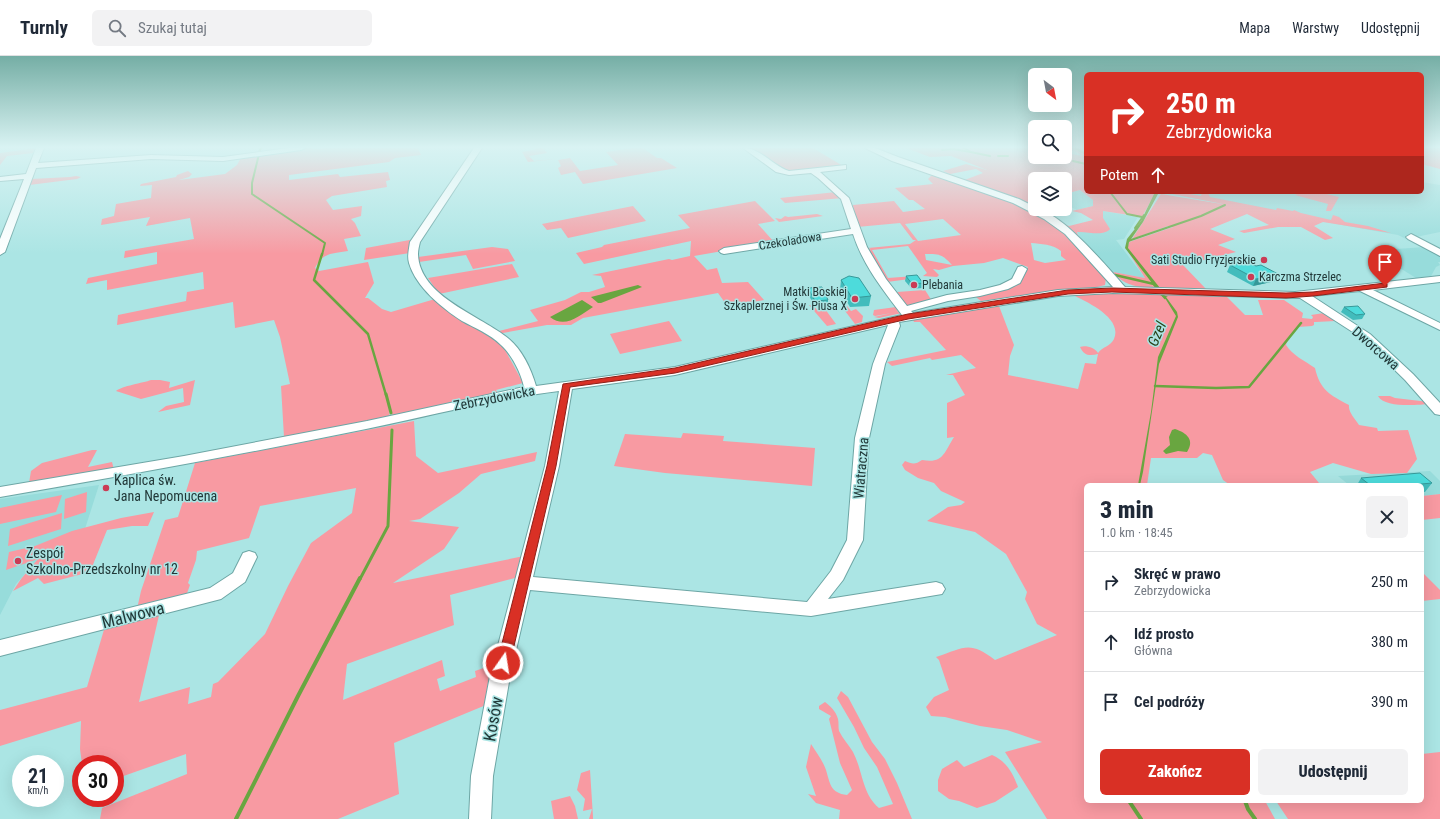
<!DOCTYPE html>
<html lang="pl">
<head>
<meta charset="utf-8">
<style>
  body { margin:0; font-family:"Roboto Condensed",sans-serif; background:#f2f2f3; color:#1f2937; height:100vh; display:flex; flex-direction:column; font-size:15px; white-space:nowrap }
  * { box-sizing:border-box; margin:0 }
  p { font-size:13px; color:#747a83 }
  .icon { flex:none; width:22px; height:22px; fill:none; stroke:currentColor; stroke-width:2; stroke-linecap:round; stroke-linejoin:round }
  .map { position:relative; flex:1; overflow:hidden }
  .panel { position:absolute; left:1084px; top:427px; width:340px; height:320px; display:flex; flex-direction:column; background:#fff; border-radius:6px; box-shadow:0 4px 16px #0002 }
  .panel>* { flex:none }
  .banner { position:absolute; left:1084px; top:16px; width:340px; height:122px; border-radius:6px; box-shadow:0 4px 16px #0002; background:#d93025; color:#fff; overflow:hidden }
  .needle { width:26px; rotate:148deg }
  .fabs { position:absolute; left:1028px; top:12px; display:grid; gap:8px }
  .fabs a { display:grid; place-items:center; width:44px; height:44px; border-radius:6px; background:#fff; box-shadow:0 4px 16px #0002; font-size:20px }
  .speed { position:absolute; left:12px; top:699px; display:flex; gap:8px; font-size:20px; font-weight:700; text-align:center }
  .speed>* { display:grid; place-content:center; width:52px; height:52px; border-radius:50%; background:#fff; box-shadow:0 4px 16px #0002; line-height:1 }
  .speed small { font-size:10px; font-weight:400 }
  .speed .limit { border:6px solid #d22; background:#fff; color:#111 }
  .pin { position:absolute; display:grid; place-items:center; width:34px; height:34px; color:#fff; margin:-41px -17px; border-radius:50% 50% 50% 0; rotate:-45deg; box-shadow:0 0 4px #0007 }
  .pin .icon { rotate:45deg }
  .me { position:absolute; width:44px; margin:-22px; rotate:13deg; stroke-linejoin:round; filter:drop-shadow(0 0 3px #0008) }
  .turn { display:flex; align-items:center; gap:14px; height:84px; padding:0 16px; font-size:18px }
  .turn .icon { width:52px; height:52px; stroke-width:2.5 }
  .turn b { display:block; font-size:28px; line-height:34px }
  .then { display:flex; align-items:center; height:38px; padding:0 16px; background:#0003; gap:8px; font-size:15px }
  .round { display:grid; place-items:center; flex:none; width:42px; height:42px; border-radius:6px; background:#f2f2f3 }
  .summary { display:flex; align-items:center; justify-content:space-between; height:68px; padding:0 16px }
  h1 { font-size:24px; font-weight:800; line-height:30px }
  .primary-button { display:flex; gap:8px; margin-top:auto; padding:8px 16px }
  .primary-button a { flex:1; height:46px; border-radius:6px; background:#d93025; color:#fff; font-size:16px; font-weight:800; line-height:46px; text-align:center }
  .primary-button a+a { background:#f2f2f3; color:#1f2937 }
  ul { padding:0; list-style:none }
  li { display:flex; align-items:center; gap:12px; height:60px; padding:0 16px; border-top:1px solid #e0e1e3 }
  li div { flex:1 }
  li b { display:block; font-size:15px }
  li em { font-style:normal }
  header { display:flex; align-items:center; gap:24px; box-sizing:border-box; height:56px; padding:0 20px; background:#fff; border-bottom:1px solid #e0e1e3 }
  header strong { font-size:19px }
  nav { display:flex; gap:22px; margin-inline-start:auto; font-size:14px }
  .search { width:280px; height:36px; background:#f2f2f3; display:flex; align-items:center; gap:10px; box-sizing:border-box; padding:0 14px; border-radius:6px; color:#747a83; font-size:15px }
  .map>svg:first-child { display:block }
  .built { fill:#97dcdb }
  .green { fill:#f89aa2; fill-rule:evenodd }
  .water { fill:#69a640 }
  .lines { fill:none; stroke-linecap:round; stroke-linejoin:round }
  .stream-far3 { stroke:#69a640; stroke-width:2 }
  .stream-far2 { stroke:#69a640; stroke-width:2.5 }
  .stream-far1 { stroke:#69a640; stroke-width:3 }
  .stream { stroke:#69a640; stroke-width:4 }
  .minor-casing { stroke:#6da6a5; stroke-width:2 }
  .minor { fill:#fff; fill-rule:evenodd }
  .wall { fill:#42bcbc }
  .shaded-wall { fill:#369999 }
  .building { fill:#4ddbdb; stroke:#369999 }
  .route { fill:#d93025; stroke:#8d1f18 }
  .poi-dot { fill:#cb3b54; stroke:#abe5e4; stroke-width:1.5 }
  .labels { text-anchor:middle; stroke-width:3; stroke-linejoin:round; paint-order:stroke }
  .far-street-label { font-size:12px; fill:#213838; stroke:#abe5e4 }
  .far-poi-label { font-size:12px; fill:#213838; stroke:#abe5e4; text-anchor:end }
  .street-label { font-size:14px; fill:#213838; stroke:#abe5e4 }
  .poi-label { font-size:14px; fill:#213838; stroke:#abe5e4; text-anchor:start }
  .water-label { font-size:15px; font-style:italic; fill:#294219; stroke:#abe5e4 }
  .near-street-label { font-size:17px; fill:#213838; stroke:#abe5e4 }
</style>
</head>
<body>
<header>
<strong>Turnly</strong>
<div class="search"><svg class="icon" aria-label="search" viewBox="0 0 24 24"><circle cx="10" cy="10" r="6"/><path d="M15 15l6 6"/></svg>Szukaj tutaj</div>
<nav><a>Mapa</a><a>Warstwy</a><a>Udostępnij</a></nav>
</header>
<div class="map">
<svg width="1440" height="763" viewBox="0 0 1440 763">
  <rect width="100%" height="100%" fill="#abe5e4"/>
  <g class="built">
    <path d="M1422 126 1440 129V176L1406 183 1398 179 1162 137 1422 136Z"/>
    <path d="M1080 134 1093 144V150L1077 154 1065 148V138Z"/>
    <path d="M1103 155 1138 161 1124 183 1116 184 1145 222 1113 216 1081 183 1077 176 1097 173 1103 177Z"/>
    <path d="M1425 191 1440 200V206H1438L1440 209 1436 211 1431 220 1416 222 1395 209H1397L1379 197 1396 193Z"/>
    <path d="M1430 415 1440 425V438L1422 440V429H1349L1338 420Z"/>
    <path d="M99 429 84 476 56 483 16 528 0 559V443Z"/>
  </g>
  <g class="green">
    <path d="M36 92 33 97 7 100 0 109V97Z"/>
    <path d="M303 92H313V93L325 92H418L421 99 395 102 389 106 289 119V124L338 118 340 121 388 116 390 124 386 125 387 131 332 140 326 144 333 154 362 150 361 160 351 163 355 167 361 180 344 183 348 195C332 198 323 196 315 212L319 215 368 206 374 227 365 242H368L382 253 391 256 435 243 483 275 504 292 523 327 496 334 497 336 393 362 386 334 390 362 284 381 281 330 290 328 280 281 274 264 235 272 233 246 117 269 118 259 186 245 187 236 204 233 203 216 107 234V224L86 228 88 222 157 208V196L124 202 125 195 194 183 190 162 146 170 150 161 101 169 102 163 114 160 116 148 151 142 152 129 140 130 141 128 176 121 177 119 188 115 192 118 189 121 179 124 225 118 237 109 242 100Z"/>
    <path d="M536 92H546H543L547 97 529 100 534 105 557 103 528 106 522 96 537 93Z"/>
    <path d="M632 92H643L657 102H661L677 112 583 128 575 116 561 119 558 112 561 110 558 104 570 102 580 115 618 109 606 96Z"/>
    <path d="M749 92H813L843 110 797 116 782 115Z"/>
    <path d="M906 92H1035L1034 98 1035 102 1060 106 1065 101H1064H1065V97L1083 100 1070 92H1079L1086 96V136H1156L1142 161 1103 155V162L1110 173C1103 181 1088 175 1077 176L1078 180 1059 166 1069 170 1093 164 1081 157 1072 155 1093 150V144L1080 134 1065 138V123H1035V144L1023 147 982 131V129L979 130 962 125 983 117 976 113 950 118 943 115 966 108 987 114 951 100 930 101Z"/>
    <path d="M1422 92H1440V113L1422 108Z"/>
    <path d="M933 118C977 134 1024 146 1062 175 1079 188 1092 206 1106 222L1105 229 1097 231 1060 234 981 245 973 239 1018 224 1028 211 1003 202 984 207 953 210 939 214 933 213 939 219 937 221 923 220 927 217 908 190 872 194 888 222 915 220 917 222 887 226 867 194 871 193 868 192 910 188 916 184H913L900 167 857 171 854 162 853 149 894 145 903 156 925 153 913 144H909L895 132 933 128 928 123ZM943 163 961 179 918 185 905 168ZM1031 187C1041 188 1053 188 1061 195V200L1066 204 1045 207 1034 204ZM925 198C940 198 942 198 952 209L926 204Z"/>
    <path d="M76 120 81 121 77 123 29 129 31 123 70 121Z"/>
    <path d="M836 136 843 142 785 147 780 142Z"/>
    <path d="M1162 136H1180L1201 140 1202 137H1208L1210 141 1276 154 1277 152 1293 155 1294 154 1301 157 1331 164 1333 159 1339 161 1345 166 1368 170 1391 177 1323 166 1314 170 1333 182 1325 184 1301 171H1278L1244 177 1239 175 1269 169 1247 158 1210 173 1235 183 1218 189 1236 196 1200 205 1187 207 1183 209 1207 234 1141 231C1129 229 1121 226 1113 216L1145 222 1127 194 1129 186 1173 171 1168 170 1132 183 1161 138 1228 149Z"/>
    <path d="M1302 136H1318L1339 141 1331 155H1326L1328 148 1295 139Z"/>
    <path d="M755 145 775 165 758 168 774 186 694 200 707 214 717 212 722 227 748 226 764 244 728 251 718 237 583 262 571 269H547L497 278 499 275 538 265 530 254 565 244 581 236H589L605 231 601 220 592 219 669 203 672 204 690 200 691 185 584 208 576 197 602 191 604 189 690 172 678 159Z"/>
    <path d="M633 150 646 165 568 182 561 172 547 174 542 168Z"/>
    <path d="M817 158 823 160 779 166 775 162 781 163 785 160 788 161Z"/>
    <path d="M415 183 410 197 364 204 366 192Z"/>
    <path d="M492 191 508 193 515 205 473 213 466 199 419 206 418 201Z"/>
    <path d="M512 208 519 221 439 238 428 222Z"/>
    <path d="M925 234 932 245 908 253 897 236Z"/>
    <path d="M1125 236 1227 241 1245 259H1263L1258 244H1284L1303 257 1302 262 1312 263 1313 261 1311 259 1324 257 1335 265 1316 266H1314V269L1312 270 1298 271 1288 282 1286 289C1292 299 1305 305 1315 312 1320 334 1330 339 1349 349 1348 356 1355 363 1359 369L1377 372 1378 375 1408 374 1417 403 1407 417 1371 418 1333 407 1310 416 1319 427 1305 429H1230L1223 424 1212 399 1203 397 1197 402H1151L1147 429H1086V745H1265L1275 763H1047L1005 696 1042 686 1007 674 980 670 945 661 931 660 926 651 934 641 949 634 939 604 936 601C964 592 969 584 995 604L1057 579 1037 568 1025 543 1027 536 1006 498 975 476 927 465 948 451 961 449 965 446 941 435 934 427 918 422 905 414 902 409 905 405C912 408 915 409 922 404 943 408 944 397 954 381L947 382V347L965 339 953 319H946L976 312 961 299 932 304 930 302 892 310 887 306 946 294 920 266H914L913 264 999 250 1014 289 1010 300 1008 319 1078 333 1085 307 1096 308 1098 298C1090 300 1084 300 1080 291 1086 289 1095 292 1098 297 1102 291 1111 290 1114 283 1123 262 1087 246 1073 239Z"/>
    <path d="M809 249 814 250 817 254 825 253 836 268 827 270Z"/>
    <path d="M847 250 851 255 856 253 863 260 862 266 855 268 842 251Z"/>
    <path d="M896 251 898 256 902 257 879 262 874 261 892 257 875 260 873 259 874 254Z"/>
    <path d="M669 265 682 285 620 298 610 278Z"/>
    <path d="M151 324H160L170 326 169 332 195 324 190 349 158 356 166 350 184 346 183 332 141 343 116 335C122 330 143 327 151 324Z"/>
    <path d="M1378 340H1390L1395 342 1429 346V348C1417 349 1384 352 1378 340Z"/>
    <path d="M414 365 416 400 438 417 537 396 535 405 481 418 459 437 420 463 409 465 459 471 444 493 393 527 524 500 519 521 450 539 454 569 347 608 343 644 442 604 445 620 437 623 440 635 476 621 475 615 498 607 486 649 394 687 399 738 338 763H100L102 752 187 718 186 698 115 723V708H82L80 693 81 665 0 690V654L87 631 106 567 160 555 139 646 190 631 188 648 211 641 213 628 218 626 265 578 288 530 311 487 352 457 356 432 260 450 249 482 197 495 196 504 188 527 190 529 186 540 137 553 141 535 165 464 178 461 195 407Z"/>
    <path d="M683 377 724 380 723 385 815 392 812 430 665 417 614 410 625 378 681 382Z"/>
    <path d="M92 394H97L96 396 88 411 112 406 114 414 29 427 31 415 42 407Z"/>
    <path d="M87 436 86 456 64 463 65 443Z"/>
    <path d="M1440 438V462L1422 464V440Z"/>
    <path d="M62 439 56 456 0 468V452Z"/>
    <path d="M154 456 148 470H132L107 474 90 516 44 528 38 522 13 535 21 523 38 503 6 514 9 496 35 490 72 475 121 462Z"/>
    <path d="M62 457 61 473 8 490 10 473Z"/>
    <path d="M1422 516 1440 534V543L1422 545Z"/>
    <path d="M841 635 848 641 872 686 885 703 897 727 912 763H839L840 754 816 747 808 738 816 740 806 711 811 688C816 696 823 705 826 714 830 727 830 737 847 739L852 734 840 707 829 663 831 660 819 653V650L825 646C830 650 836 655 838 663 839 667 838 671 839 675 843 683 849 689 853 696 863 715 862 738 879 752L893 748 877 711 864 692 854 671 837 642Z"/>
    <path d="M1440 696V763H1288L1276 745H1422V698Z"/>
    <path d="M992 699C1006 705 1013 717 1018 731L995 746 977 752 959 745 949 743 938 735V724L942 713 957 704 964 711Z"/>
    <path d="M590 714 593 761V763H589L592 753 583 755 585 743 577 734 581 717Z"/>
    <path d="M570 740 575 750 578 763H554L551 745Z"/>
  </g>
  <g class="water">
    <path d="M1155 136 1158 138 1143 166 1129 186 1128 192 1160 232 1156 231 1152 227 1125 192 1127 183 1141 165Z"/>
    <path d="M638 229 642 231 601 247H598L591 241Z"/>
    <path d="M1160 239 1168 240 1166 241 1177 256 1178 261 1159 308 1143 416 1140 429H1138L1151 356 1158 301 1176 260 1165 242Z"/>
    <path d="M582 244 593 251C579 260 565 273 550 261Z"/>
    <path d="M1175 373C1187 377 1195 384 1187 396L1178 395 1166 398 1163 395 1170 389 1169 381 1172 374Z"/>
  </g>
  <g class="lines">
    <g class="stream-far3">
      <path d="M964 92 971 96 990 100"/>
      <path d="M1075 92 1086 98"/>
      <path d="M942 94 953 93 971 96"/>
      <path d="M259 96 261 92"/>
      <path d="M259 98 252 127V138L325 187 322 199"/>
      <path d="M998 100H1008"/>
      <path d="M1073 105 1086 108"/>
      <path d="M1110 136 1127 158 1142 161"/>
      <path d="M1135 172 1144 159"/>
      <path d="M1128 185 1201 160 1225 149"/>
    </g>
    <g class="stream-far2">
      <path d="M322 198 314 224 368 278 386 339"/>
      <path d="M1115 219 1154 228"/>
      <path d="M1152 226 1165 242"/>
      <path d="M1155 330 1216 332 1249 331 1301 267"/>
    </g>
    <g class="stream-far1">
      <path d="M386 338 391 357"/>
      <path d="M360 523 388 470 392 374"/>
    </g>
    <g class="stream">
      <path d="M1129 745 1141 763"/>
      <path d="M1245 745 1248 753 1255 763"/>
      <path d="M236 763 298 640 360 522"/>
    </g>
    <g class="minor-casing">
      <g id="minor">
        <path d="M36 92H44L38 107 151 99 223 101 288 92H305L301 94 223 105 151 103 36 112 5 196 0 199V183L24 123 0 125V121L26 118Z"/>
        <path d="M474 92H482L420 186C419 190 418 194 418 198 419 241 482 260 509 283 522 294 531 313 536 330L675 311 902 259C883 234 863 209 853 178L724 198 721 197 719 195 724 192 851 173 841 143 818 122 811 117 789 119 776 116 743 92C761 92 773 110 789 115L846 109V113L820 116 849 142 867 191 886 223 907 250 947 239 980 234 1000 229 1012 223 1018 211 1022 210 1027 213 1020 227 1008 233 980 240 948 245 911 255 913 257 1058 234 1113 231 1065 178 1044 163 1013 147 892 105 865 92H875L898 101 1019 143 1035 151V153C1059 153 1109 213 1125 231L1295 236 1440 220V226L1373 234 1440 267V274L1360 235 1312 240 1370 278 1413 318 1440 347V359L1435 358 1405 324 1362 282 1300 242 1113 237 1058 240 899 266 900 270 885 308 869 382 863 484 843 524 828 543 936 526 942 528 945 533 942 538 811 560 530 534 510 620 493 720 491 763H469L471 720 490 620 545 410 559 335C494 343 430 360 366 373 244 398 122 420 0 441V431L184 400 367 365 524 331C521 317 512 299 501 289 490 278 475 272 462 265 442 252 416 231 409 207 407 200 409 193 410 186ZM888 269 873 308 855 382 847 484 831 515 807 546 533 521 559 410 572 333 675 319Z"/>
        <path d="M1411 178 1440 193V200L1408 183 1406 181Z"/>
        <path d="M249 495 255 497 257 501 245 526 221 543 0 600V584L210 532 233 517 243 497Z"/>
      </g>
    </g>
    <use href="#minor" class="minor"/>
  </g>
  <g class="wall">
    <path d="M1230 209 1256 210 1278 218 1275 225 1253 230 1227 216Z"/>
    <path d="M906 220 923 227 922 232 912 233 905 225Z"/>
    <path d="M841 224 871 240 869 250 850 251 840 234Z"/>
    <path d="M808 232 828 244V249L814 250 808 237Z"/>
    <path d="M1344 251 1365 258 1362 263 1353 264 1341 256Z"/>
    <path d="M1361 422 1432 427 1425 436H1422V429H1357Z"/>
  </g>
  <path class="shaded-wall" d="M1278 218 1275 225 1253 230 1256 223Z"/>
  <g class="building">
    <path d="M1247 206 1256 210 1261 209 1278 218 1256 223 1230 209Z"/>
    <path d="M917 219 923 227 912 228 906 220Z"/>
    <path d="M849 220 859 222 871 240 852 242 841 224Z"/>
    <path d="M822 231 828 244 815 245 808 232Z"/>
    <path d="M1358 250 1365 258 1356 259 1344 251Z"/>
    <path d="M1420 417 1432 427 1411 429H1370L1361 422Z"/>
  </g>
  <linearGradient id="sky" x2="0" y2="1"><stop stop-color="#75aea5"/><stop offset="0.46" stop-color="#d9f3f3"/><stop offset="1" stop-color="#d9f3f3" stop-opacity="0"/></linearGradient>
  <rect width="1440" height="198" fill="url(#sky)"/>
  <path class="route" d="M1385 227 1387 228V231L1313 240 1286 242 1112 236 1068 238 908 263 675 317 570 331 556 410 510 607 508 611 503 612 499 611 497 607 547 410 563 328 675 312 908 258 1068 234 1112 232 1286 237 1313 236Z"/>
  <g class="poi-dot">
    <circle cx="1264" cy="204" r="4"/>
    <circle cx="1251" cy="221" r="4"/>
    <circle cx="914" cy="229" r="4"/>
    <circle cx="855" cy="243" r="4"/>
    <circle cx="106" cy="432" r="4"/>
    <circle cx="18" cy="505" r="4"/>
  </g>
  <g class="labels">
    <g class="far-street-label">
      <text transform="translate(790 185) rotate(-9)" y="4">Czekoladowa</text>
    </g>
    <g class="far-poi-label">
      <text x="1256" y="208">Sati Studio Fryzjerskie</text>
      <text x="1259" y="225" text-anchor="start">Karczma Strzelec</text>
      <text x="922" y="233" text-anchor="start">Plebania</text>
      <text x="847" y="240">Matki Boskiej<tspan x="847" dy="14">Szkaplerznej i Św. Piusa X</tspan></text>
    </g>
    <g class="street-label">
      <text transform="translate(1376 292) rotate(41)" y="5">Dworcowa</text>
      <text transform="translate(494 342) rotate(-11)" y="5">Zebrzydowicka</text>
      <text transform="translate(861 412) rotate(-85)" y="5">Wiatraczna</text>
    </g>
    <g class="poi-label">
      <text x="114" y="429">Kaplica św.<tspan x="114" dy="16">Jana Nepomucena</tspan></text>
      <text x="26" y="502">Zespół<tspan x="26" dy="16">Szkolno-Przedszkolny nr 12</tspan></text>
    </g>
    <g class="water-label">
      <text transform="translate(1157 278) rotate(-67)" y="5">Gzel</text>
    </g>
    <g class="near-street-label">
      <text transform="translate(133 559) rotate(-14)" y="6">Malwowa</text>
      <text transform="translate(493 663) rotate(-80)" y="6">Kosów</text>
    </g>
  </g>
</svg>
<div class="fabs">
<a><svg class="needle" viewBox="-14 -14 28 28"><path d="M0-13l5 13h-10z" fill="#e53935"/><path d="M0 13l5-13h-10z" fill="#747a83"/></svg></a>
<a><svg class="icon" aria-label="search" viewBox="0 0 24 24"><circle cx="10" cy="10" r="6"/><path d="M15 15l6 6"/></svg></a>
<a><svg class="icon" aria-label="layers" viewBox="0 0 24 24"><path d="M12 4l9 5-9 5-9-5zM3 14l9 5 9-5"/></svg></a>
</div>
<div class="speed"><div>21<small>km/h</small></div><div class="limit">30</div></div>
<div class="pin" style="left:1385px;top:230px;background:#d93025"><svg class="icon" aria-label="arrive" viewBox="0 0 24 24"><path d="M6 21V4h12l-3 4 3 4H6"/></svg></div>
<svg class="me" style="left:503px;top:607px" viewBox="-20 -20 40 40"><circle r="17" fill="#d93025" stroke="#fff" stroke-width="3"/><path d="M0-11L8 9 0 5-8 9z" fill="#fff"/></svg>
<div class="banner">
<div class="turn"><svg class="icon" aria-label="right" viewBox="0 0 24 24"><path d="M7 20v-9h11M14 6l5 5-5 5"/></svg><div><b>250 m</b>Zebrzydowicka</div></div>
<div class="then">Potem<svg class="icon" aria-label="ahead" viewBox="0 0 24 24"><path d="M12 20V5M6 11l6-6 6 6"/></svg></div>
</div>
<section class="panel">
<div class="summary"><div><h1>3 min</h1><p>1.0 km · 18:45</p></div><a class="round"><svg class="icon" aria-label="close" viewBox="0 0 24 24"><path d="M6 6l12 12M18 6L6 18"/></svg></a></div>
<ul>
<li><svg class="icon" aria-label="right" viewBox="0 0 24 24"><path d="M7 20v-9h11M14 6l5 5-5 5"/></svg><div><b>Skręć w prawo</b><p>Zebrzydowicka</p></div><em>250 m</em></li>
<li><svg class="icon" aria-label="ahead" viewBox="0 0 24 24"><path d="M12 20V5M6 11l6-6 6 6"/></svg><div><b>Idź prosto</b><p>Główna</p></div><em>380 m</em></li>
<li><svg class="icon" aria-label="arrive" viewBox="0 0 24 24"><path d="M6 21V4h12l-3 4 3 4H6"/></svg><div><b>Cel podróży</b></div><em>390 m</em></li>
</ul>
<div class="primary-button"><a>Zakończ</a><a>Udostępnij</a></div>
</section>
</div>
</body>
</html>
